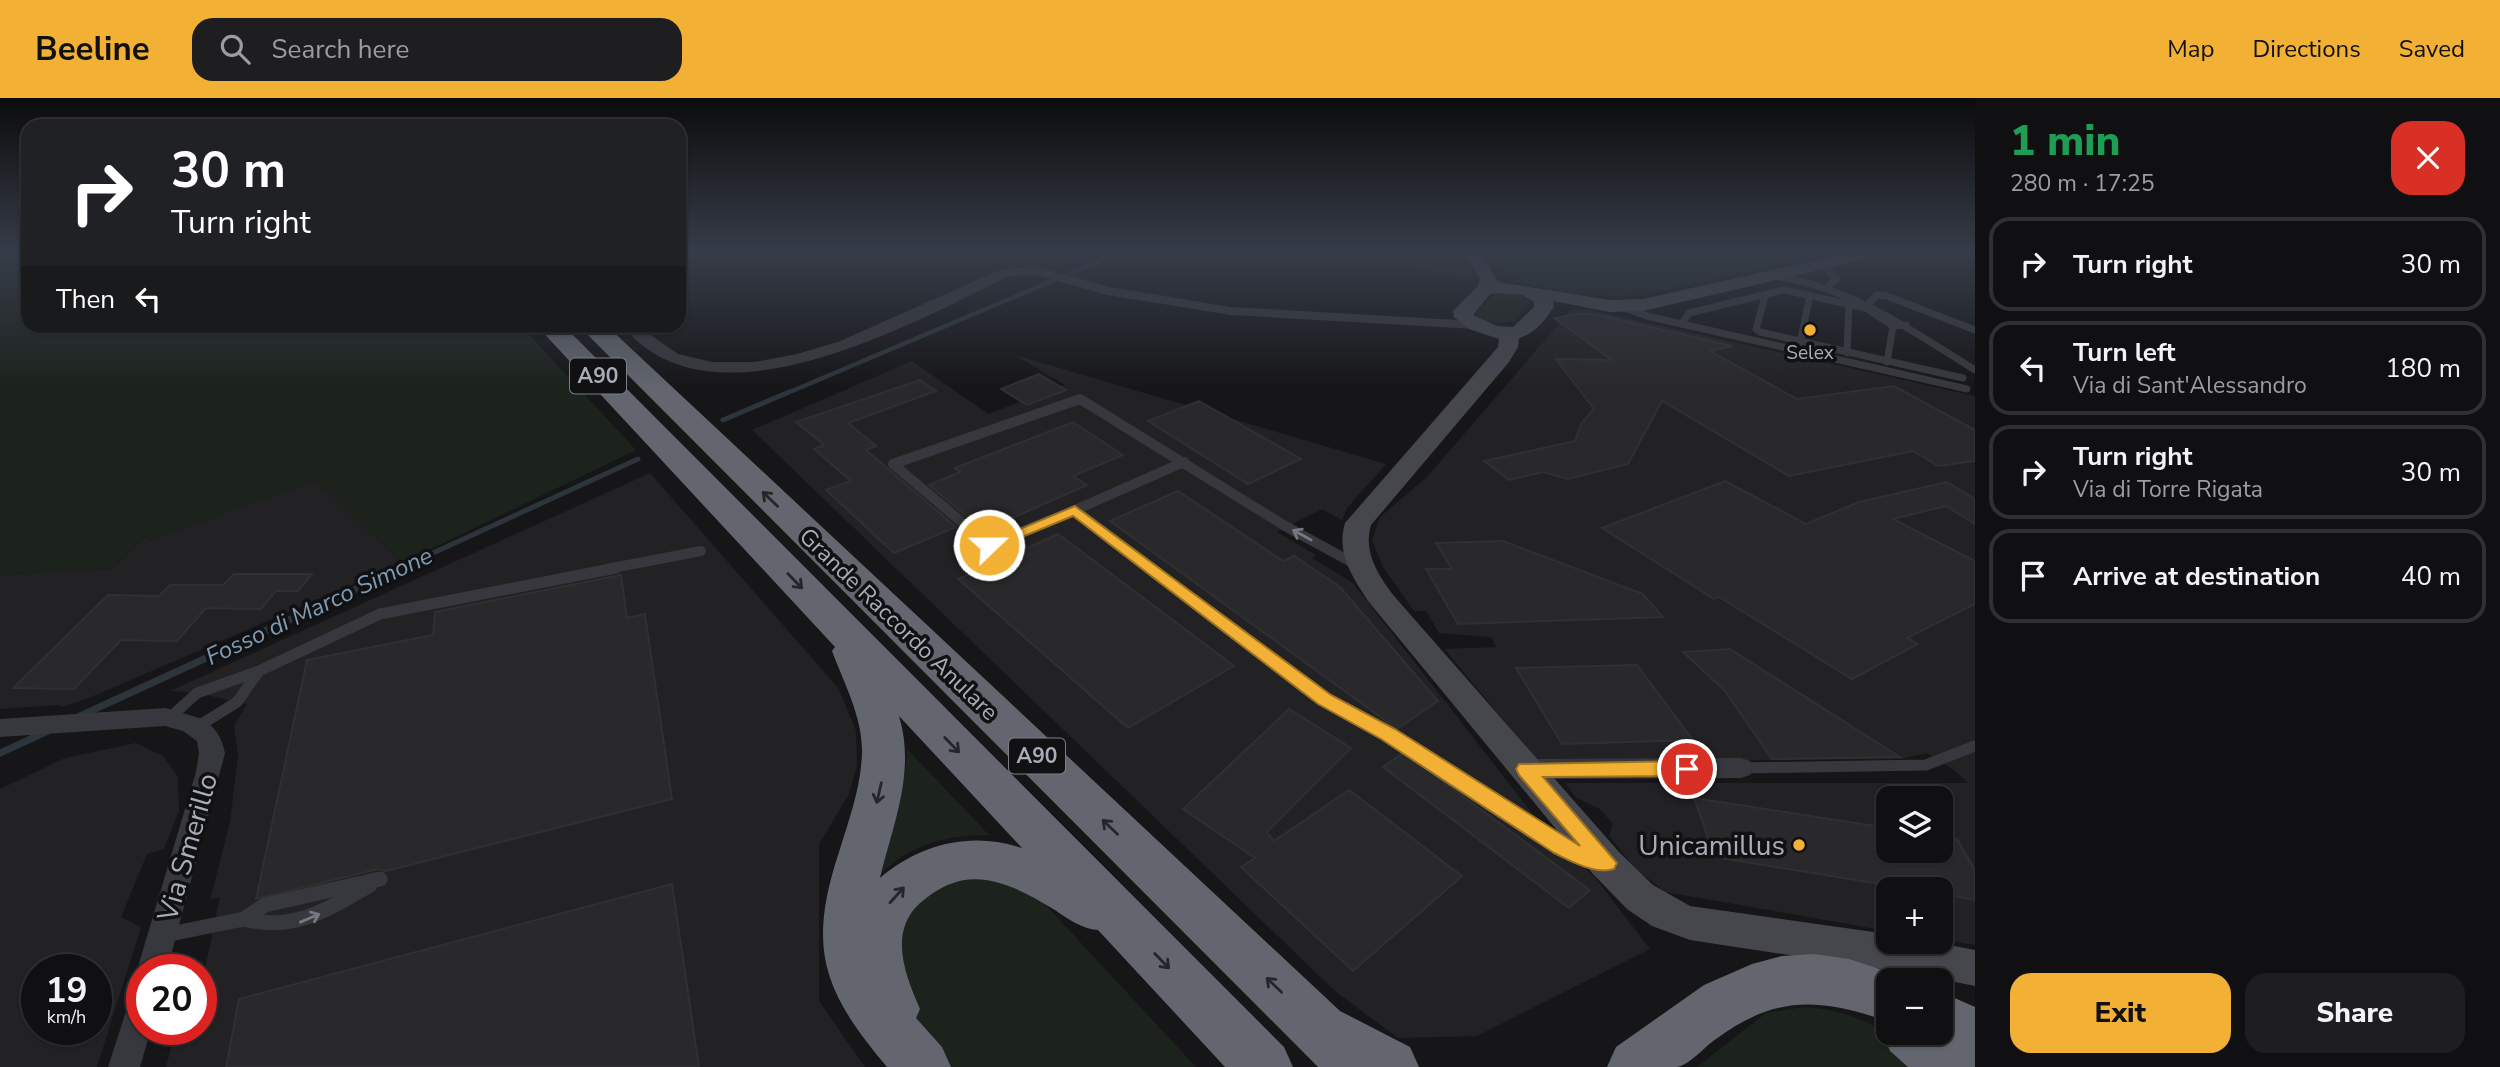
<!DOCTYPE html>
<html lang="en">
<head>
<meta charset="utf-8">
<style>
  body { margin:0; font-family:"Nunito Sans",sans-serif; background:#1e1e20; color:#f1f3f6; height:100vh; display:flex; flex-direction:column; font-size:26px; white-space:nowrap }
  * { box-sizing:border-box; margin:0 }
  p { font-size:23px; color:#9c9d9f }
  .icon { flex:none; width:38px; height:38px; fill:none; stroke:currentColor; stroke-width:2; stroke-linecap:round; stroke-linejoin:round }
  .map { position:relative; flex:1; overflow:hidden }
  .drawer { display:flex; flex-direction:column; background:#101012; width:525px }
  .drawer>* { flex:none }
  .banner { position:absolute; left:21px; top:21px; width:665px; height:214px; border-radius:21px; box-shadow:0 2px 5px #0004,0 0 0 2px #303032; background:#202124; color:#fff; overflow:hidden }
  .tools { position:absolute; left:1876px; top:688px; display:grid; gap:14px }
  .tools a { display:grid; place-items:center; width:77px; height:77px; border-radius:14px; background:#101012; box-shadow:0 2px 5px #0004,0 0 0 2px #303032; font-size:35px }
  .speed { position:absolute; left:21px; top:856px; display:flex; gap:14px; font-size:35px; font-weight:700; text-align:center }
  .speed>* { display:grid; place-content:center; width:91px; height:91px; border-radius:50%; background:#101012; box-shadow:0 2px 5px #0004,0 0 0 2px #303032; line-height:1 }
  .speed small { font-size:18px; font-weight:400 }
  .speed .limit { border:10px solid #d22; background:#fff; color:#111 }
  .pin { position:absolute; display:grid; place-items:center; width:60px; height:60px; color:#fff; margin:-30px; border:4px solid #fff; border-radius:50%; box-shadow:0 2px 7px #0007 }
  .me { position:absolute; width:77px; margin:-38px; rotate:68deg; stroke-linejoin:round; filter:drop-shadow(0 0 5px #0008) }
  .turn { display:flex; align-items:center; gap:24px; height:147px; padding:0 35px; font-size:32px }
  .turn .icon { width:91px; height:91px; stroke-width:2.5 }
  .turn b { display:block; font-size:49px; line-height:60px }
  .then { display:flex; align-items:center; height:66px; padding:0 35px; background:#0003; gap:14px; font-size:26px }
  .round { display:grid; place-items:center; flex:none; width:74px; height:74px; border-radius:21px; background:#1e1e20 }
  .overview { display:flex; align-items:center; justify-content:space-between; height:119px; padding:0 35px }
  h1 { font-size:42px; font-weight:800; line-height:52px; color:#1e9e55 }
  .cta { display:flex; gap:14px; margin-top:auto; padding:14px 35px }
  .cta a { flex:1; height:80px; border-radius:21px; background:#f2b134; color:#111; font-size:28px; font-weight:800; line-height:80px; text-align:center }
  .cta a+a { background:#1e1e20; color:#f1f3f6 }
  ul { padding:0; list-style:none }
  li { display:flex; align-items:center; gap:21px; height:94px; margin:0 14px 10px; padding:0 21px; border:4px solid #303032; border-radius:21px }
  li div { flex:1 }
  li b { display:block; font-size:26px }
  li em { font-style:normal }
  header { display:flex; align-items:center; gap:42px; box-sizing:border-box; height:98px; padding:0 35px; background:#f2b134; color:#111 }
  header strong { font-size:33px }
  nav { display:flex; gap:38px; margin-inline-start:auto; font-size:24px }
  .search { width:490px; height:63px; background:#1e1e20; display:flex; align-items:center; gap:18px; box-sizing:border-box; padding:0 24px; border-radius:21px; color:#9c9d9f; font-size:26px }
  main { display:flex; flex:1; min-height:0 }
  .map>svg:first-child { display:block }
  .built { fill:#222225; fill-rule:evenodd }
  .green { fill:#1c231d }
  .lines { fill:none; stroke-linecap:round; stroke-linejoin:round }
  .stream-far2 { stroke:#2c353c; stroke-width:4.5 }
  .stream-far1 { stroke:#2c353c; stroke-width:5 }
  .stream { stroke:#2c353c; stroke-width:7 }
  .building { fill:#29292c; stroke:#303034; stroke-width:2 }
  .lane-far3 { stroke:#37383d; stroke-width:7 }
  .lane-far2 { stroke:#37383d; stroke-width:10 }
  .lane-far1 { stroke:#37383d; stroke-width:11 }
  .lane { stroke:#37383d; stroke-width:15 }
  .street { fill:#37383d; fill-rule:evenodd }
  .secondary { fill:#45474d; fill-rule:evenodd }
  .highway { fill:#63666e; fill-rule:evenodd }
  .oneway { stroke:#26262a }
  .oneway2 { stroke:#757881 }
  .route { fill:#f2b134; stroke:#9d7322; stroke-width:2 }
  .poi-dot { fill:#f2b134; stroke:#111113; stroke-width:2.5 }
  .labels { text-anchor:middle; stroke-width:7; stroke-linejoin:round; paint-order:stroke }
  .far-poi-label { font-size:19px; fill:#a8adb8; stroke:#111113 }
  .shield { fill:#111113; stroke:#7b7e86; stroke-width:2 }
  .shield-label { font-size:21px; font-weight:bold; fill:#a8adb8 }
  .street-label { font-size:23px; fill:#a8adb8; stroke:#111113 }
  .water-label { font-size:24px; font-style:italic; fill:#7f9bb3; stroke:#111113 }
  .near-poi-label { font-size:28px; fill:#a8adb8; stroke:#111113; text-anchor:end }
  .near-street-label { font-size:28px; fill:#a8adb8; stroke:#111113 }
</style>
</head>
<body>
<header>
<strong>Beeline</strong>
<div class="search"><svg class="icon" aria-label="search" viewBox="0 0 24 24"><circle cx="10" cy="10" r="6"/><path d="M15 15l6 6"/></svg>Search here</div>
<nav><a>Map</a><a>Directions</a><a>Saved</a></nav>
</header>
<main>
<div class="map">
<svg width="1975" height="969" viewBox="0 0 1975 969">
  <rect width="100%" height="100%" fill="#161618"/>
  <g class="built">
    <path d="M1348 155H1463L1477 171 1470 174 1474 182Z"/>
    <path d="M1586 211 1975 298V847L1941 841V791H1888V833L1665 794 1636 771 1609 738 1613 726 1600 711 1576 700 1565 685H1968L1954 672 1926 655 1902 661 1539 664 1444 551 1496 549 1491 539 1439 535 1426 513H1414L1383 469 1372 442 1380 419 1427 379 1571 212ZM1888 700H1941V752H1888Z"/>
    <path d="M1015 257 1386 366 1347 410 1342 422 1322 411 1277 434 1316 457 1312 460 1353 485 1539 724 1597 782 1650 851 1477 938 1398 940 1336 894 752 332 912 263 988 316 1065 287Z"/>
    <path d="M650 375 839 591 856 633 857 667 849 696 819 746V903L865 969H166L176 931H201V890L220 799 210 802 230 724 238 657 234 628 247 606 197 595 170 593Z"/>
    <path d="M316 382 402 465 96 597 63 609 58 607 0 611V477L113 470 146 438 148 443Z"/>
    <path d="M136 645 163 658 178 679 179 713 164 751 147 756 121 819 141 829 97 969H0V691L65 660ZM37 872H96V931H37Z"/>
  </g>
  <g class="green">
    <path d="M0 155H28V228H521L636 352 402 465 316 382 148 443 145 438 113 470 0 477Z"/>
    <path d="M1488 155H1831L1646 197C1610 200 1535 198 1507 175 1500 169 1494 162 1488 155Z"/>
    <path d="M1496 195 1520 196 1530 204 1513 224 1487 225 1475 215Z"/>
    <path d="M907 651 989 737C947 737 909 746 879 778 886 734 906 696 907 651Z"/>
    <path d="M965 775 1029 789 1196 969H950L910 911 893 867 904 812Z"/>
    <path d="M1804 909C1862 913 1890 936 1935 969H1697L1766 915Z"/>
  </g>
  <g class="lines">
    <path class="stream-far2" d="M785 296 1118 155"/>
    <g class="stream-far1">
      <path d="M723 322 789 294"/>
      <path d="M398 471 638 361"/>
    </g>
    <g class="stream">
      <path d="M80 618 402 470"/>
      <path d="M0 655 48 633"/>
    </g>
  </g>
  <g class="building">
    <path d="M1578 216H1594L1732 248 1710 253 1797 301 1894 288 1975 332V363L1938 368 1913 353 1789 378 1662 303 1628 366 1568 381 1543 374 1509 382 1484 363 1575 343 1581 326 1594 311 1556 261 1612 262 1554 220Z"/>
    <path d="M1039 276 1066 292 1027 307 1001 291Z"/>
    <path d="M920 282 936 293 848 325 876 348 866 352 956 429 894 455 826 392 851 383 814 351 824 347 796 324Z"/>
    <path d="M1199 303 1301 361 1248 386 1148 323Z"/>
    <path d="M1073 324 1123 357 1073 378 1087 387 992 429 980 419 971 422 929 387 960 374 955 370Z"/>
    <path d="M1725 383 1806 426 1859 404 1947 384 1975 401V426L1946 408 1893 421 1975 463V506L1907 540 1918 546 1852 581 1719 499 1714 501 1602 430Z"/>
    <path d="M1178 393 1283 463 1294 458 1340 489 1438 603 1397 631 1110 423Z"/>
    <path d="M1058 436 1234 568 1128 630 958 481Z"/>
    <path d="M1503 443 1643 496 1663 519 1458 526 1426 471H1452L1436 445Z"/>
    <path d="M234 476H312L298 493H276L261 511 206 510 177 543 121 542 74 591 13 590 108 497 159 498 170 487H223Z"/>
    <path d="M621 477 627 520 645 516 672 701 386 773 378 771 256 801 307 562 433 537 435 514Z"/>
    <path d="M1730 551 1900 659 1772 661 1725 593 1683 554Z"/>
    <path d="M1637 567 1693 642 1562 646 1516 570Z"/>
    <path d="M1289 611 1351 650 1267 734 1274 743 1349 692 1462 778 1353 873 1241 769 1255 760 1183 711Z"/>
    <path d="M1403 655 1422 668 1590 792 1569 810 1383 669Z"/>
    <path d="M1694 700 1888 730V752H1941V738L1957 741 1975 772V802L1941 796V791H1910L1715 759Z"/>
    <path d="M672 786 699 969H226L239 901Z"/>
  </g>
  <g class="lines">
    <g class="lane-far3">
      <path d="M1821 166 1837 181 1829 187"/>
      <path d="M1775 178C1852 190 1910 231 1975 272"/>
      <path d="M1765 198 1756 231 1760 234 1963 280"/>
      <path d="M1870 204 1877 197 1887 198 1975 232"/>
      <path d="M1619 208 1647 218 1967 291"/>
      <path d="M1682 226 1689 215 1784 192 1866 210 1893 228 1906 227"/>
      <path d="M1800 245 1810 197"/>
      <path d="M1847 255 1849 206"/>
      <path d="M1887 264 1893 228"/>
    </g>
    <g class="lane-far2">
      <path d="M1075 412 989 447 893 366 1080 301 1285 428 1357 467"/>
      <path d="M607 471 701 453"/>
      <path d="M1154 471 1075 412 1184 364"/>
    </g>
    <g class="lane-far1">
      <path d="M1151 470 1325 601 1402 645 1474 692"/>
      <path d="M259 573 237 604 202 626 178 622 176 614 197 595Z"/>
      <path d="M259 573 380 516 616 470"/>
      <path d="M1741 670 1926 667 1975 648"/>
    </g>
    <g class="lane">
      <path d="M1472 690 1561 749 1589 761"/>
      <path d="M244 821C293 834 329 811 370 787"/>
      <path d="M165 837 244 821 265 807 380 781"/>
    </g>
    <g class="street">
      <path d="M1038 169 1109 189 1231 209 1475 223 1482 227 1475 231 1231 217 1107 197 1037 177 1009 178C913 225 711 338 623 228H638L678 256 712 264H755L797 256 838 244 1002 171Z"/>
      <path d="M165 610C195 619 218 620 225 655L167 872H142V882L137 872 196 674 199 655 197 643 183 633 165 628 0 639V621Z"/>
      <path d="M1741 660 1750 663 1754 670 1750 677 1741 680 1526 681 1517 678 1513 671 1517 664 1526 661Z"/>
      <path d="M142 894V931H151L140 969H108L131 898Z"/>
    </g>
    <path class="secondary" d="M1464 155H1482L1498 184 1610 202 1643 201 1848 155H1880L1871 160 1643 213 1610 214 1553 203 1554 209C1544 223 1536 235 1519 240L1518 249 1509 264 1371 427C1363 454 1378 477 1394 498L1619 754 1653 787 1690 808 1888 836V844H1934L1975 852V888L1921 877 1690 842 1652 828 1627 811 1593 776 1368 503C1352 478 1336 455 1345 425L1498 249 1499 241 1469 231 1454 219 1453 213 1478 188 1480 181ZM1497 195 1522 197 1534 204V209L1513 229 1497 228 1473 217 1490 196Z"/>
    <g class="highway">
      <path d="M537 228H564L1284 949 1293 969H1225L1098 832C1082 831 1068 821 1055 812 1007 783 966 763 919 806 888 835 906 879 920 911L916 920 942 949 951 969H887C823 893 807 851 839 754 849 722 861 689 862 655 863 620 844 585 832 553L835 549ZM899 618 1022 750C971 733 920 746 880 780 893 726 916 674 899 618Z"/>
      <path d="M579 228H607L1340 913 1410 949 1419 969H1318Z"/>
      <path d="M1814 856 1849 861 1907 880 1888 882V934H1941V894L1975 909V969H1908L1890 953 1882 934 1887 923C1819 900 1776 897 1716 941 1705 948 1690 967 1677 969 1655 969 1630 969 1607 969L1616 949 1704 887 1752 866 1782 858Z"/>
    </g>
  </g>
  <defs><path id="oneway-shaft" d="M-6 0H5M1.5-3L5.5 0L1.5 3" fill="none" stroke-width="1.6" stroke-linecap="round" stroke-linejoin="round" transform="scale(1.75)"/></defs>
  <g class="oneway">
    <use href="#oneway-shaft" transform="translate(770 401) rotate(-136)"/>
    <use href="#oneway-shaft" transform="translate(795 483) rotate(46)"/>
    <use href="#oneway-shaft" transform="translate(952 647) rotate(46)"/>
    <use href="#oneway-shaft" transform="translate(879 695) rotate(103)"/>
    <use href="#oneway-shaft" transform="translate(1110 729) rotate(-136)"/>
    <use href="#oneway-shaft" transform="translate(897 797) rotate(-48)"/>
    <use href="#oneway-shaft" transform="translate(1162 863) rotate(46)"/>
    <use href="#oneway-shaft" transform="translate(1274 887) rotate(-136)"/>
  </g>
  <g class="oneway2">
    <use href="#oneway-shaft" transform="translate(1302 437) rotate(-151)"/>
    <use href="#oneway-shaft" transform="translate(310 820) rotate(-23)"/>
  </g>
  <linearGradient id="sky" x2="0" y2="1"><stop stop-color="#0c0c0d"/><stop offset="0.53" stop-color="#363c48"/><stop offset="1" stop-color="#363c48" stop-opacity="0"/></linearGradient>
  <rect width="1975" height="291" fill="url(#sky)"/>
  <path class="route" d="M1075 408 1331 597 1395 631 1580 748 1519 677 1516 671 1519 666 1687 663 1697 671 1687 678 1543 679 1617 765 1614 771C1595 777 1571 763 1554 755L1381 641 1318 606 1073 418 995 450 989 452 982 447Z"/>
  <g class="poi-dot">
    <circle cx="1810" cy="232" r="7"/>
    <circle cx="1799" cy="747" r="7"/>
  </g>
  <g class="labels">
    <g class="far-poi-label">
      <text x="1810" y="261">Selex</text>
    </g>
    <g class="shield">
      <rect x="570" y="260.5" width="56" height="35" rx="5"/>
      <rect x="1009" y="640.5" width="56" height="35" rx="5"/>
    </g>
    <g class="shield-label">
      <text x="598" y="285">A90</text>
      <text x="1037" y="665">A90</text>
    </g>
    <g class="street-label">
      <text transform="translate(899 526) rotate(44)" y="8">Grande Raccordo Anulare</text>
    </g>
    <g class="water-label">
      <text transform="translate(319 508) rotate(-25)" y="8">Fosso di Marco Simone</text>
    </g>
    <g class="near-poi-label">
      <text x="1785" y="757">Unicamillus</text>
    </g>
    <g class="near-street-label">
      <text transform="translate(187 749) rotate(-74)" y="10">Via Smerillo</text>
    </g>
  </g>
</svg>
<div class="tools">
<a><svg class="icon" aria-label="layers" viewBox="0 0 24 24"><path d="M12 4l9 5-9 5-9-5zM3 14l9 5 9-5"/></svg></a>
<a>+</a>
<a>−</a>
</div>
<div class="speed"><div>19<small>km/h</small></div><div class="limit">20</div></div>
<div class="pin" style="left:1687px;top:671px;background:#d93025"><svg class="icon" aria-label="arrive" viewBox="0 0 24 24"><path d="M6 21V4h12l-3 4 3 4H6"/></svg></div>
<svg class="me" style="left:989px;top:447px" viewBox="-20 -20 40 40"><circle r="17" fill="#f2b134" stroke="#fff" stroke-width="3"/><path d="M0-11L8 9 0 5-8 9z" fill="#fff"/></svg>
<div class="banner">
<div class="turn"><svg class="icon" aria-label="right" viewBox="0 0 24 24"><path d="M7 20v-9h11M14 6l5 5-5 5"/></svg><div><b>30 m</b>Turn right</div></div>
<div class="then">Then<svg class="icon" aria-label="left" viewBox="0 0 24 24"><path d="M17 20v-9H6M10 6l-5 5 5 5"/></svg></div>
</div>
</div>
<section class="drawer">
<div class="overview"><div><h1>1 min</h1><p>280 m · 17:25</p></div><a class="round" style="background:#d93025;color:#fff"><svg class="icon" aria-label="close" viewBox="0 0 24 24"><path d="M6 6l12 12M18 6L6 18"/></svg></a></div>
<ul>
<li><svg class="icon" aria-label="right" viewBox="0 0 24 24"><path d="M7 20v-9h11M14 6l5 5-5 5"/></svg><div><b>Turn right</b></div><em>30 m</em></li>
<li><svg class="icon" aria-label="left" viewBox="0 0 24 24"><path d="M17 20v-9H6M10 6l-5 5 5 5"/></svg><div><b>Turn left</b><p>Via di Sant'Alessandro</p></div><em>180 m</em></li>
<li><svg class="icon" aria-label="right" viewBox="0 0 24 24"><path d="M7 20v-9h11M14 6l5 5-5 5"/></svg><div><b>Turn right</b><p>Via di Torre Rigata</p></div><em>30 m</em></li>
<li><svg class="icon" aria-label="arrive" viewBox="0 0 24 24"><path d="M6 21V4h12l-3 4 3 4H6"/></svg><div><b>Arrive at destination</b></div><em>40 m</em></li>
</ul>
<div class="cta"><a>Exit</a><a>Share</a></div>
</section>
</main>
</body>
</html>
